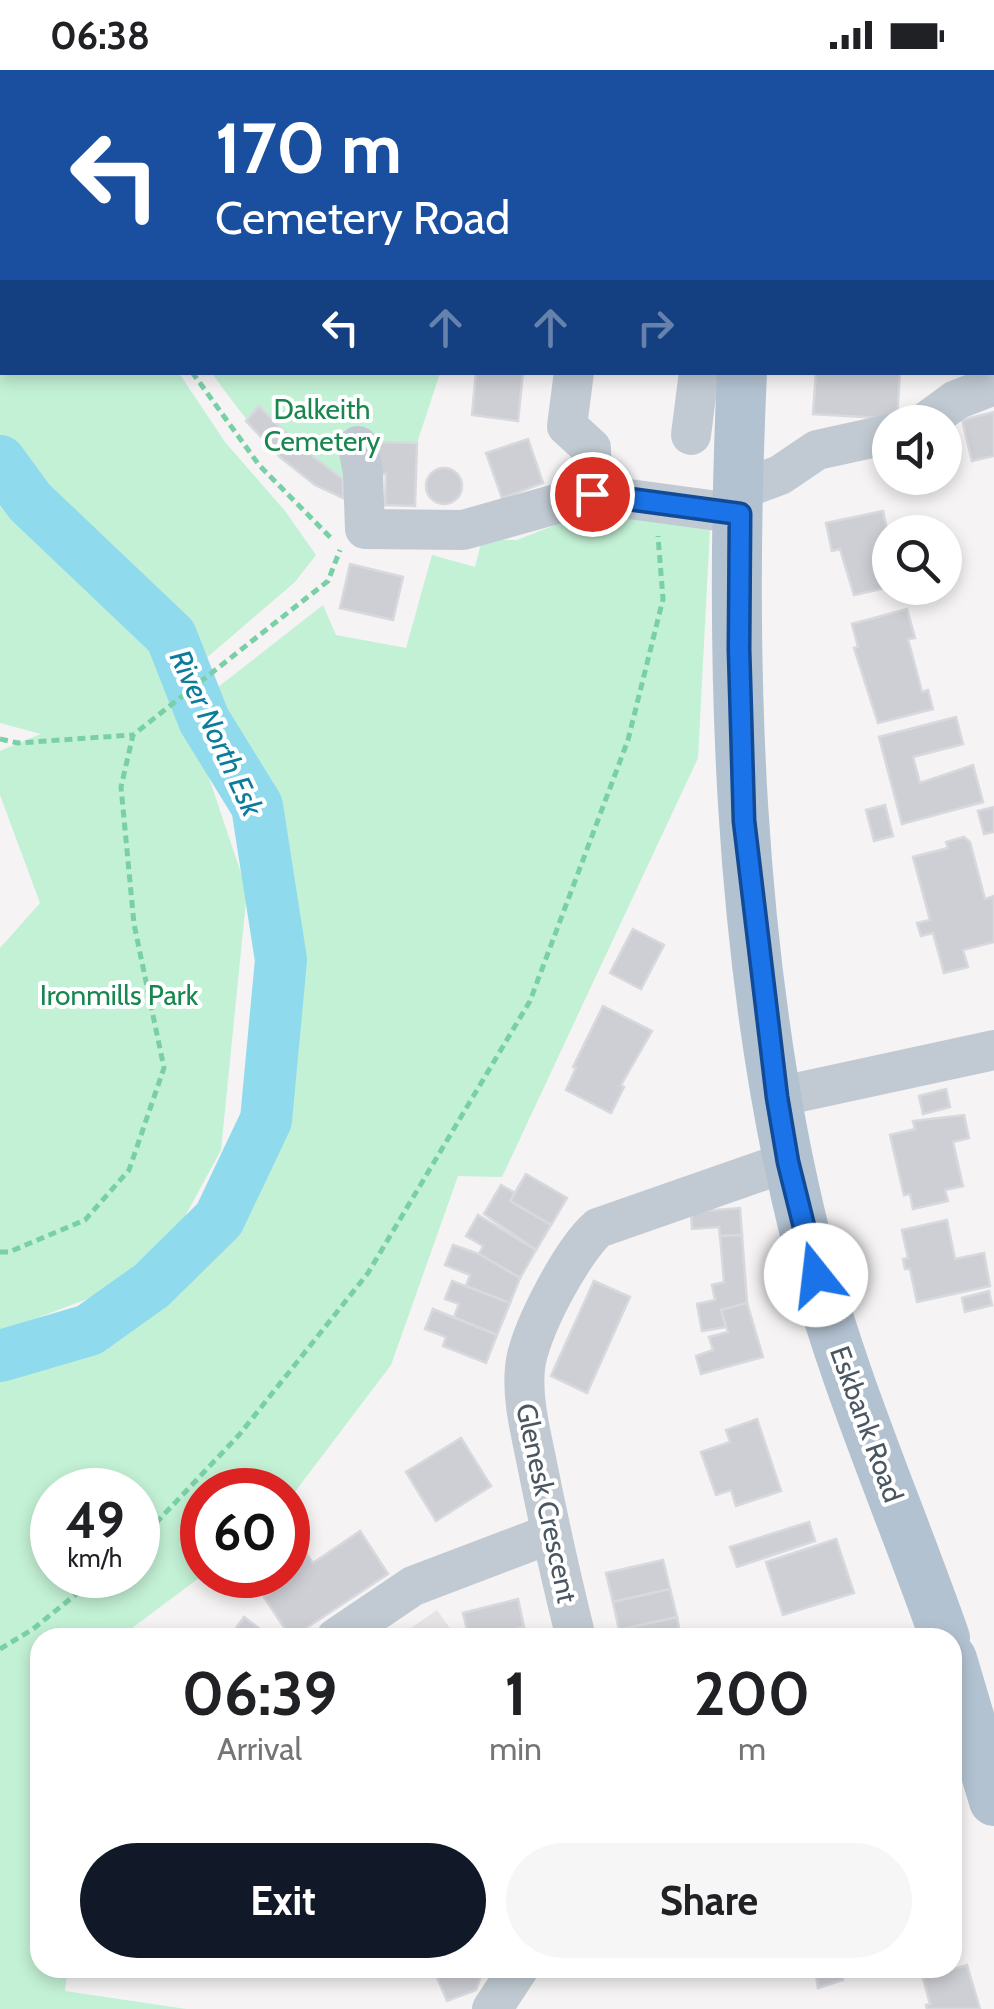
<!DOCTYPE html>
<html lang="en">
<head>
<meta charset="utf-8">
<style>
  body { margin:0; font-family:Cabin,sans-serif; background:#f6f6f6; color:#202124; height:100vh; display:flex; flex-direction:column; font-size:38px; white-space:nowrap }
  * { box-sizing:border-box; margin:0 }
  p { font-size:32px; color:#757577 }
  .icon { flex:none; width:55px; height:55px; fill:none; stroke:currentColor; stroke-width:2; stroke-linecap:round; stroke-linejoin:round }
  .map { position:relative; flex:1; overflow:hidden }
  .details { position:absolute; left:30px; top:1558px; width:932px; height:350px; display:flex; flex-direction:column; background:#fff; border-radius:30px; box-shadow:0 5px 15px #0003 }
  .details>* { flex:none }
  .banner { position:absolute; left:0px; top:0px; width:995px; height:305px; box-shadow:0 5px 15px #0003; background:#1a4fa0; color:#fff; overflow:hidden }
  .fabs { position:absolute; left:872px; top:335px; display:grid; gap:20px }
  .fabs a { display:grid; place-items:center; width:90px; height:90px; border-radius:50%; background:#fff; box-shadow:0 5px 15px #0003; font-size:50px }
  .speed { position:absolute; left:30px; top:1398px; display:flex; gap:20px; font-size:50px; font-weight:700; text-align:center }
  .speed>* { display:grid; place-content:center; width:130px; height:130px; border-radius:50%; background:#fff; box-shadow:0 5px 15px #0003; line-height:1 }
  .speed small { font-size:25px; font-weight:400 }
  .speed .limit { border:15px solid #d22; background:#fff; color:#111 }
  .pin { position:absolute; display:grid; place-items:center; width:85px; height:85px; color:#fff; margin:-42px; border:5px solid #fff; border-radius:50%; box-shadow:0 2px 10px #0007 }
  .me { position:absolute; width:110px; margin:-55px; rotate:344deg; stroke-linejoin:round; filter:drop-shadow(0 0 8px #0008) }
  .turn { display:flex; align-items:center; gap:35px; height:210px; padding:0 50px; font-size:45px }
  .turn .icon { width:130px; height:130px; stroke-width:2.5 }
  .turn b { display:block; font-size:70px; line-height:85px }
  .lanes { display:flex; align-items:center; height:95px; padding:0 50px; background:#0003; justify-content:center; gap:50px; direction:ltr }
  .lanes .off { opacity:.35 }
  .eta { display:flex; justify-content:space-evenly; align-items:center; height:170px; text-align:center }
  .eta b { font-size:60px; font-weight:700; line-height:70px }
  .action { display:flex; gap:20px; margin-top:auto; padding:20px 50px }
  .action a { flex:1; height:115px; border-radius:60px; background:#111827; color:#fff; font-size:40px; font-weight:700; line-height:115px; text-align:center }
  .action a+a { background:#f6f6f6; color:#202124 }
  .status { display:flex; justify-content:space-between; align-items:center; height:70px; padding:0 50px; background:#fff; direction:ltr }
  .status svg { height:28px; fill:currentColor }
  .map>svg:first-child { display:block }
  .education { fill:#e6e4e5 }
  .green { fill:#c3f1d5; fill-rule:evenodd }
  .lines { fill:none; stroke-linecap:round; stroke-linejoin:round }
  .river { stroke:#90daee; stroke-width:52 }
  .building { fill:#cdcfd5; stroke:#d7d9de; stroke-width:2.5 }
  .path { stroke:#7ad0a6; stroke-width:5; stroke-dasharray:8 5; stroke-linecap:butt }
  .minor { stroke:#c1cad2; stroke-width:40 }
  .major { stroke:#b3c2d1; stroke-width:50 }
  .route-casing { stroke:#114b97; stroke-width:25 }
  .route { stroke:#1a73e8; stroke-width:18 }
  .labels { text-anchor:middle; stroke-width:8; stroke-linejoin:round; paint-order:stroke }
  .park-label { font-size:28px; fill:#17864f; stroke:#fff }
  .street-label { font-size:28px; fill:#4a5661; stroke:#fff }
  .water-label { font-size:30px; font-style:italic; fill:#0c7c9b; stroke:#fff }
</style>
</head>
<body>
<div class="status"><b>06:38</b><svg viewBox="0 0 49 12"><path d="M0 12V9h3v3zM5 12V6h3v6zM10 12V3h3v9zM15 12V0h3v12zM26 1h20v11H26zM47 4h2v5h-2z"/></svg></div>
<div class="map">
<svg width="994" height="1939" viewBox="0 0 994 1939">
  <rect width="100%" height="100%" fill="#f5f3f3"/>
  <path class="education" d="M437 1540 456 1567H398Z"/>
  <g class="green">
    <path d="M0 0 18 2H2V302L179 303 225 372 285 441 316 485 295 512 170 619 197 672 247 821 221 1080 176 1163 95 1226 0 1262V878L40 833 0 725V681L41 664 0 653Z"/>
    <path d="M72 0H562L74 2Z"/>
    <path d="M793 0H994V118L992 2H793Z"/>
    <path d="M212 303H440L417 373 380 372 378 404 343 409V428C285 402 248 354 212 303Z"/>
    <path d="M588 442 710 458 698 688 502 1107 458 1106 391 1295 288 1431V1420H202L203 1505 120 1567 40 1568V1898H68L65 1921 186 1939H0V1305L25 1297 154 1239 236 1148 278 1065 293 974 297 840 263 719 213 621 323 535 336 565 406 578 432 485 475 497 482 470H517ZM52 1420H138V1505H52Z"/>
  </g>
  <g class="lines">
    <path class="river" d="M0 391 30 432 171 566 204 650 257 736 281 890 266 1050 219 1149 152 1215 89 1260 0 1286"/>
  </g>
  <g class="building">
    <path d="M476 302H523L518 351 472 345Z"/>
    <path d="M816 302H900L897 349 813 344Z"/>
    <path d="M259 336 293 370 295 367 309 378 307 382 343 409V428L315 415 280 387 246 351Z"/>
    <path d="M994 342V386L972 391 962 350Z"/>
    <path d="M528 369 543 413 502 428 486 383Z"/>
    <path d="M379 372 417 373 415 436 385 435 386 404H378Z"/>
    <circle cx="444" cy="416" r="18"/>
    <path d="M883 441 890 473V517L854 525 840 479 832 481 826 453Z"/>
    <path d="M350 494 403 507 393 550 340 538Z"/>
    <path d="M907 539 915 568 908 569 922 622 928 620 933 639 878 653 854 578 858 577 852 554Z"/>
    <path d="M956 647 963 674 913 687 920 713 973 695 983 732 902 754 879 667Z"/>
    <path d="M885 735 893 766 874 771 866 740Z"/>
    <path d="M994 737V762L984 764 978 741Z"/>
    <path d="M964 767 970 772 985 829 994 826V872L963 880 968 897 944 903 933 863 921 866 917 853 930 850 913 787 948 778 946 772Z"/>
    <path d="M633 859 664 875 641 919 610 903Z"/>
    <path d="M603 936 652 961 621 1015 624 1017 611 1043 566 1020 576 998 573 997Z"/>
    <path d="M946 1019 950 1037 923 1044 919 1026Z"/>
    <path d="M964 1045 969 1068 953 1072 963 1116 945 1120 948 1131 913 1139 910 1124 904 1125 890 1065 915 1059 913 1051Z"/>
    <path d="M526 1104 567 1128 551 1155 510 1131Z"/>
    <path d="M501 1115 515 1123 510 1131 551 1155 536 1180 484 1144Z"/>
    <path d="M740 1138 742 1165 720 1166 719 1157 692 1159 691 1142Z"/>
    <path d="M478 1145 536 1180 520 1208 479 1184 483 1176 466 1166Z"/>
    <path d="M947 1150 955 1189 984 1183 990 1216 917 1232 910 1199H905L903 1189 908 1188 902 1160Z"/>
    <path d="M742 1165 747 1233 721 1240 726 1257 702 1261 697 1234 715 1230 712 1215 724 1212 720 1166Z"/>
    <path d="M453 1175 479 1184 520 1208 510 1233 466 1216 470 1205 445 1195Z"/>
    <path d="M452 1211 510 1233 497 1265 454 1247 459 1234 445 1229Z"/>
    <path d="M594 1211 630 1227 587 1323 551 1306Z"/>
    <path d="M989 1221 992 1235 965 1242 962 1228Z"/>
    <path d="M747 1233 763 1287 701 1304 696 1286 713 1280 709 1267 728 1262 721 1240Z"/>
    <path d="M433 1239 497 1265 486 1293 443 1276 446 1267 425 1259Z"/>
    <path d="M757 1349 781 1421 736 1436 731 1420 716 1425 701 1382 730 1372 726 1360Z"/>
    <path d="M461 1368 491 1416 436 1451 406 1402Z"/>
    <path d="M809 1452 815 1471 737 1497 730 1477Z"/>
    <path d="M360 1461 388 1504 291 1568 264 1527 289 1510 285 1505 288 1482 299 1473 313 1493Z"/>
    <path d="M836 1469 854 1523 783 1545 766 1492Z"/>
    <path d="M663 1490 670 1519 613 1532 606 1503Z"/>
    <path d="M670 1519 677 1547 619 1560 613 1532Z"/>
    <path d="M518 1529 524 1557 469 1568 463 1543Z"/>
    <path d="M244 1547 272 1568H229Z"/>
    <path d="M677 1547 681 1568H621L619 1560Z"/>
    <path d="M967 1895 980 1939H927L926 1935 930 1934 923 1908Z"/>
    <path d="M433 1898H484L476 1920 447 1931Z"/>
    <path d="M815 1898H841L843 1910 818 1918Z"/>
  </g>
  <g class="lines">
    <g class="path">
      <path d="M35 0 37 2"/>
      <path d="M992 112 994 111"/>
      <path d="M192 302 259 395 331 468"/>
      <path d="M0 669 18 673 131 665"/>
      <path d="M0 1182H9L85 1150 129 1100 164 998 134 854 121 717 133 665 328 511 340 480"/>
      <path d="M138 1472 239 1365 368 1203 530 931 628 670 663 529 658 466"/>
      <path d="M0 1579 33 1559 100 1505"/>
    </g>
    <g class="minor">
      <path d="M574 302 567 356 591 378 592 424"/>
      <path d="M926 352 956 330 994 315"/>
      <path d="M691 365 699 302"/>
      <path d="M358 376 363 403 365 459 463 460 592 424 740 444"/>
      <path d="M740 420 780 405 817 380 890 364"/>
      <path d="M777 1027 994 980"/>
      <path d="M336 1568 413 1516 550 1464"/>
      <path d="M576 1568C561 1508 548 1449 536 1389 530 1359 522 1329 525 1298 528 1263 572 1181 598 1158L787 1092"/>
      <path d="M492 1939 519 1898"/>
    </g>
    <g class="major">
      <path d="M762 0 763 2"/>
      <path d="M742 302C729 585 737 893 806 1168 840 1305 898 1434 945 1568"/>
      <path d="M952 1589 994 1731"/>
    </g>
  </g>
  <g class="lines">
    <g class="route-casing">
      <path id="route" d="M592 424 740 444 739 579 744 751 777 1027 788 1092 816 1205"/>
    </g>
    <use href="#route" class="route"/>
  </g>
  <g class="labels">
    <g class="park-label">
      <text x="322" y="349">Dalkeith<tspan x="322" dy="32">Cemetery</tspan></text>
      <text x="119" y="935">Ironmills Park</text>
    </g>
    <g class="street-label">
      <text transform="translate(867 1354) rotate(70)" y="10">Eskbank Road</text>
      <text transform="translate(547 1433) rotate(78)" y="10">Glenesk Crescent</text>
    </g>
    <g class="water-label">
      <text transform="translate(216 663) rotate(65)" y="10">River North Esk</text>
    </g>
  </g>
</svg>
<div class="fabs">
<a><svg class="icon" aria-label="sound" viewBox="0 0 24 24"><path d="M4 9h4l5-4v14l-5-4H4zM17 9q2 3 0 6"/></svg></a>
<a><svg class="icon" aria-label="search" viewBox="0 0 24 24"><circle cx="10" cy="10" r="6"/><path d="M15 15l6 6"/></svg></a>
</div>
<div class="speed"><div>49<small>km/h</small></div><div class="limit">60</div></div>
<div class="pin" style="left:592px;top:424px;background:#d93025"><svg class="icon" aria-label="arrive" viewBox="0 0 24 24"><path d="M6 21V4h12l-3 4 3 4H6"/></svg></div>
<svg class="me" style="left:816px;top:1205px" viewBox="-20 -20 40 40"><circle r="19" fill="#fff"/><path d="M0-13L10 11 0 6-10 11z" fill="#1a73e8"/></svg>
<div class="banner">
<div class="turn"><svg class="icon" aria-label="left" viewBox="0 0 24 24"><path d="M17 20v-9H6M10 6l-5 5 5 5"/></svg><div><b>170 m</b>Cemetery Road</div></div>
<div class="lanes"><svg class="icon" aria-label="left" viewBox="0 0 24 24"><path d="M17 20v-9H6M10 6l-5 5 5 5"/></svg><svg class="icon off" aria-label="ahead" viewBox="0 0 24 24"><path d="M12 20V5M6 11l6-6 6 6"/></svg><svg class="icon off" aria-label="ahead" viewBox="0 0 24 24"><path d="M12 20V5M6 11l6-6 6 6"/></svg><svg class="icon off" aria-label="right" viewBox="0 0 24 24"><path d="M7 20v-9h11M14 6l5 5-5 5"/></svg></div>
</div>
<section class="details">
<div class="eta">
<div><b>06:39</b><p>Arrival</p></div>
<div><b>1</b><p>min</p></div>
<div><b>200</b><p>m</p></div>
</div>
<div class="action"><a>Exit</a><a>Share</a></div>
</section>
</div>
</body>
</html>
